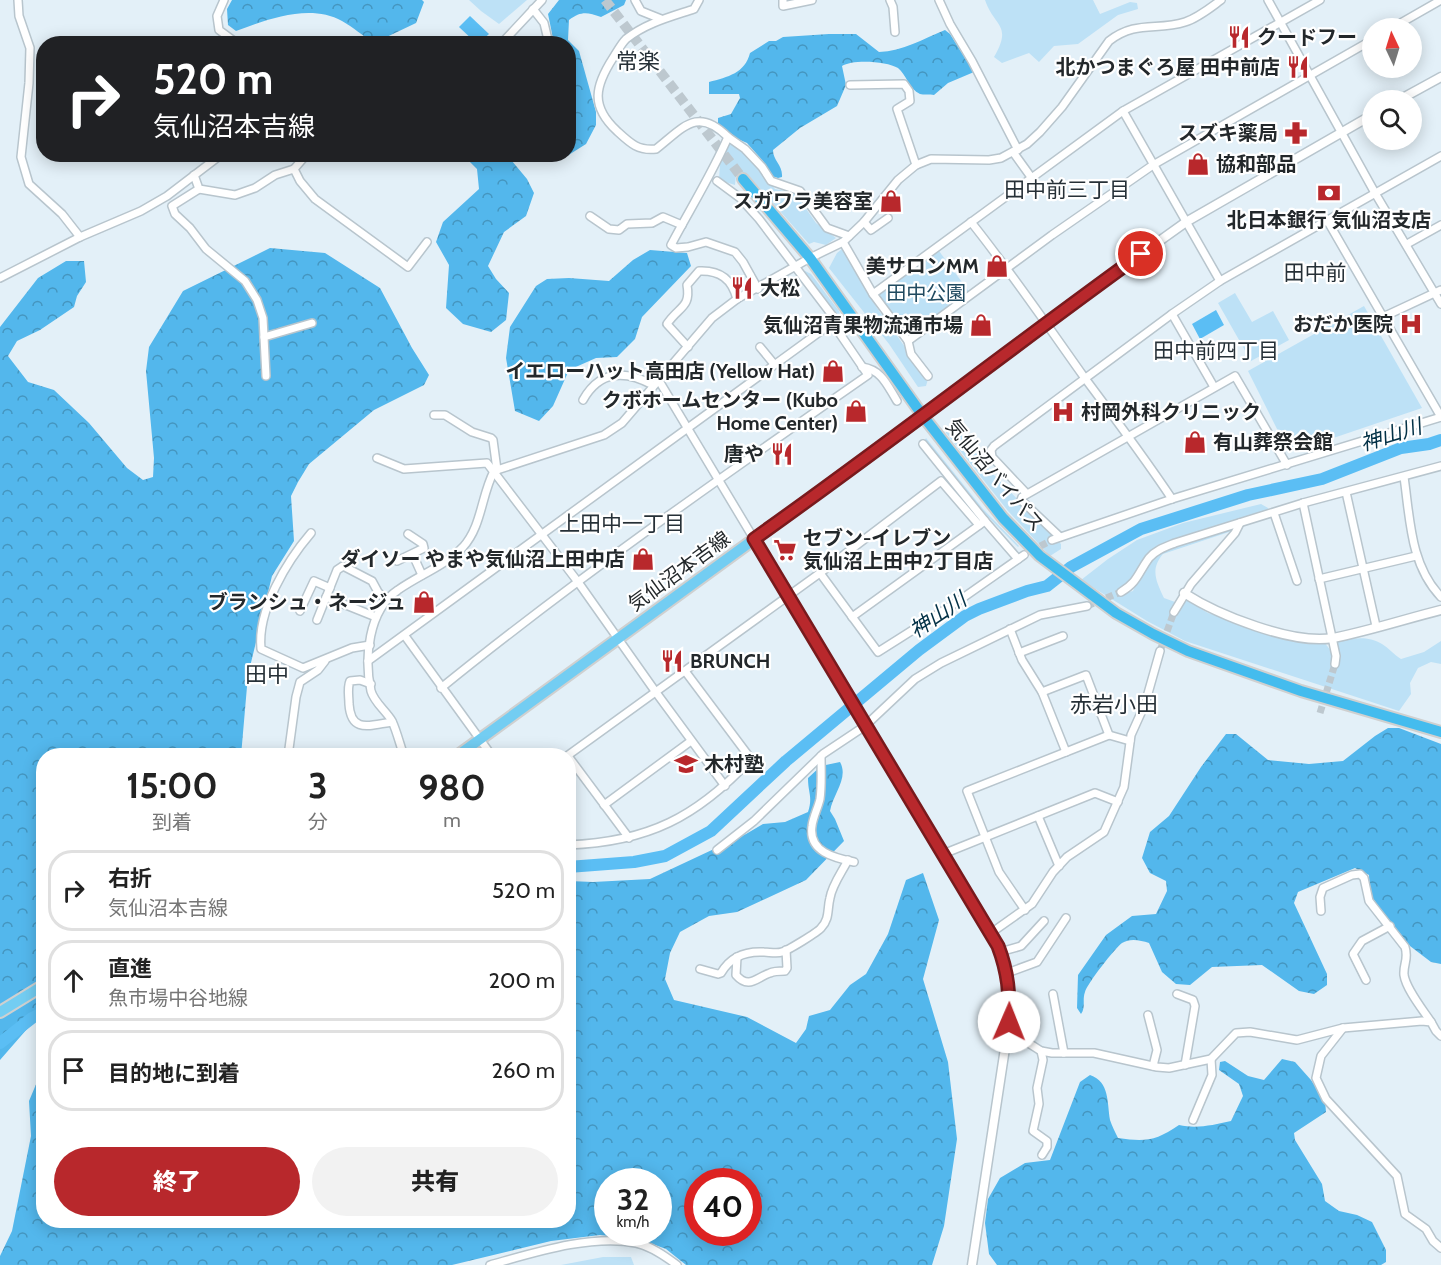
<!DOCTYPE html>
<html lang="ja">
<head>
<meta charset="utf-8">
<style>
  body { margin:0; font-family:Cabin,"Noto Sans JP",sans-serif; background:#f2f2f2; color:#222; height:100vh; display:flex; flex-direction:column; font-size:22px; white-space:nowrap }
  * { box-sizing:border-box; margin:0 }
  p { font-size:20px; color:#767676 }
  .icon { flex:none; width:33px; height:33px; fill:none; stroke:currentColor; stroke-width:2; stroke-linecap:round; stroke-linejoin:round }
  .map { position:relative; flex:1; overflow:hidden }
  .panel { position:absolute; left:36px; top:748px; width:540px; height:480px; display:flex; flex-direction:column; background:#fff; border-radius:24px; box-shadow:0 3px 15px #0003 }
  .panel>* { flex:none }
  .banner { position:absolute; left:36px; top:36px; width:540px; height:126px; border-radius:24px; box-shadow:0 3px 15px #0003; background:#202124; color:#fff; overflow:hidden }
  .needle { width:39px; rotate:356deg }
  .buttons { position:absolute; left:1362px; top:18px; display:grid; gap:12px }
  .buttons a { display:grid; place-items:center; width:60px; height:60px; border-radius:50%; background:#fff; box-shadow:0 3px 15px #0003; font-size:30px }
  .speed { position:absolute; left:594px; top:1168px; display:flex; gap:12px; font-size:30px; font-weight:700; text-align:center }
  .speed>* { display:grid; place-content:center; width:78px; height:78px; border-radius:50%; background:#fff; box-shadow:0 3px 15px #0003; line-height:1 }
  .speed small { font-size:15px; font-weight:400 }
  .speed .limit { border:9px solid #d22; background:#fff; color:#111 }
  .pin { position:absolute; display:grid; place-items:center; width:51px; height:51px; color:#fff; margin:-26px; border:3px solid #fff; border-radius:50%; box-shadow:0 2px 6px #0007 }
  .me { position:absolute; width:66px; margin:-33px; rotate:1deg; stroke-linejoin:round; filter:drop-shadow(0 0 4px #0008) }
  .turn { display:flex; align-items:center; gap:21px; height:126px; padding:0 18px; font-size:27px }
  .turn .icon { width:78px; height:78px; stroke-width:2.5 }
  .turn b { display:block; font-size:42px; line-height:51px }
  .eta { display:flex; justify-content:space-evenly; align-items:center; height:102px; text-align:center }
  .eta b { font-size:36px; font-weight:800; line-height:42px }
  .action { display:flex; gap:12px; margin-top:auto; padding:12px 18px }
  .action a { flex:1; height:69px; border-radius:36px; background:#b8282c; color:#fff; font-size:24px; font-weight:800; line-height:69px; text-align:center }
  .action a+a { background:#f2f2f2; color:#222 }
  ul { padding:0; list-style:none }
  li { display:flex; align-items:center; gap:18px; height:81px; margin:0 12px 9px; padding:0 6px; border:3px solid #e0e0e0; border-radius:24px }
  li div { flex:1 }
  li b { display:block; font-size:22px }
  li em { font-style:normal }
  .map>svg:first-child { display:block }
  .green { fill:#bde1f6 }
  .forest { fill:url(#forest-crowns); fill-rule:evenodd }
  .water { fill:#5bbef4 }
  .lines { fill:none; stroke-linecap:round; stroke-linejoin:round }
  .river { stroke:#5bbef4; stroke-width:12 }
  .minor-tunnel { stroke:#bdc8cf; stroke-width:7; stroke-dasharray:7 3.5; stroke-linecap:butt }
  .trunk-tunnel { stroke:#bdc8cf; stroke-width:10; stroke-dasharray:10 5; stroke-linecap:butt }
  .minor-casing { stroke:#b8c5cd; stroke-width:10 }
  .tertiary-casing { stroke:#b8c5cd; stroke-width:11 }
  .primary-casing { stroke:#cfd0d0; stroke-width:14 }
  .trunk-casing { stroke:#cfd0d0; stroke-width:14 }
  .minor { stroke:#fff; stroke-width:7 }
  .tertiary { stroke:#fff; stroke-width:8 }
  .primary { stroke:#73cdf2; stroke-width:10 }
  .trunk { stroke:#44bcee; stroke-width:10 }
  .route-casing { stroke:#781a1d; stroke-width:15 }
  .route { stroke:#b8282c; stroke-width:10 }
  .labels { text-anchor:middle; stroke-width:4.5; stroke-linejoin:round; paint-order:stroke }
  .poi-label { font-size:20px; font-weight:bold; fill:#23282b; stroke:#fff; text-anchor:end }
  .park-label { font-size:20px; fill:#204a60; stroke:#fff }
  .street-label { font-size:20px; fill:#23282b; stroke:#fff }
  .neighbourhood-label { font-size:21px; fill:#263037; stroke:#fff }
  .water-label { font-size:21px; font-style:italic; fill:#033146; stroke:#fff }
  .quarter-label { font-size:22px; fill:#263037; stroke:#fff }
</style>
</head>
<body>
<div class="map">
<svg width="1441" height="1265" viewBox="0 0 1441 1265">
  <defs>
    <pattern id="forest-crowns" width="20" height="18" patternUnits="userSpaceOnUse" patternTransform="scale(1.5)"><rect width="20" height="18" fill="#53b7ec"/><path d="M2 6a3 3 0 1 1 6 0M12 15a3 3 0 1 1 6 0" fill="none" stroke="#4495bf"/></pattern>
  </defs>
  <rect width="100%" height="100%" fill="#e3f0f8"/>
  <g class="green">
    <path d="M469 0H527L499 24 481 11Z"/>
    <path d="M985 0H1093L1100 14 1130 2 1137 3 1138 9 1118 15 1078 44 1054 46 1039 62 1029 53 1002 63 994 57C1013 24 994 27 985 0Z"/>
    <path d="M729 145H740L775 189 795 193 816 223 836 238 826 245 814 242 809 244 750 177 743 172 736 174 735 185 719 180 720 164Z"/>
    <path d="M842 249 877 308 928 379 926 386 918 387 889 344 829 268 837 253Z"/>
    <path d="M939 251 970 293 910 338 878 294Z"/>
    <path d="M805 271 811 274 839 311 843 324 803 272Z"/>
    <path d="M1235 293 1252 322 1273 311 1289 340 1251 361 1218 303Z"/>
    <path d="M1364 306 1422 408 1289 453 1248 371Z"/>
    <path d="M952 423 991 472 1061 544V549L1050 556 1008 511 946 433V429Z"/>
    <path d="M926 438 983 509 1019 546 1018 547 987 516 938 459 930 446 924 442Z"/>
    <path d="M1261 504 1268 508 1269 513 1161 547 1125 593 1133 591C1139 578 1147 561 1159 552 1176 541 1214 534 1234 527L1235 530 1163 554C1150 569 1156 581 1164 598L1175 602 1171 612 1178 615 1183 602 1186 600 1208 613 1236 622 1324 642 1332 652V666L1336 668 1339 657 1334 641C1351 640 1365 634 1382 644 1389 648 1394 655 1401 659L1424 652 1441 641V664L1431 662 1418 668 1410 683 1411 694 1399 711 1185 641 1147 621 1081 580 1108 559 1137 540 1183 523Z"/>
    <path d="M603 1257H631L634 1265H561Z"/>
  </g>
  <g class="forest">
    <path d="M232 0H422L424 2 416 23 374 43C363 36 353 27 342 21 310 3 268 19 236 31L228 25 227 9Z"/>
    <path d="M559 0H626L624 5 601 17C587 12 581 11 569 20L568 40 579 51 596 112V125L586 144 567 156 561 155 568 154 570 112 568 44 554 43 548 14Z"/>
    <path d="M945 30 950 34 974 72 948 83 934 95C930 94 923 95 920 94 909 89 906 74 898 68 887 61 852 59 842 66L846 85 837 106 800 128 773 150C773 161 783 165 782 177L778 178 772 176 763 161 747 143 731 136 718 123V118L731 114 740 98 739 94H709V82C728 77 745 73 750 53L769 41H776L783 37 829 34H856L879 52C903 51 923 39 945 30Z"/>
    <path d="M463 155H507L527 179 534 193 526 216 504 232 488 266 496 279 509 293 506 320 491 332 463 324 446 308 449 265 436 242 443 222 479 189 477 169Z"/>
    <path d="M270 248 325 253 380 288 412 348 429 375 424 385 374 410 309 464 298 482 291 496 294 541 272 576 248 675 241 756H44L43 1015 34 1021 0 1060V327L38 278 66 261H84L86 282 77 296 74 307 40 330 17 341 8 356 28 382 54 390 89 423 127 468 143 480 153 477 154 458 146 371 149 347 183 291Z"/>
    <path d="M650 250 687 253 691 266 642 317 635 339 617 357 596 358 569 370 553 406 539 421 515 411 506 358 510 327 536 286 547 279 569 278 609 281 633 260Z"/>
    <path d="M1388 728H1399L1441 744V964L1431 962 1410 946 1384 915 1370 894 1369 875 1355 868 1298 892 1294 903 1327 974V985L1314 994 1299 991 1262 965 1212 967 1190 985 1176 984 1162 972 1149 943C1140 940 1130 938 1122 943 1115 948 1087 984 1085 992 1082 1000 1086 1007 1081 1014L1077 1008 1078 975 1106 935 1132 916 1156 914 1167 891 1166 881 1150 873 1142 858 1150 832 1169 816 1201 767 1226 734H1236L1268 760 1309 764 1343 761 1375 736Z"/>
    <path d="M840 762C849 778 833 794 830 811L835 819 844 841 806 880 737 912 709 916 680 932 670 953 665 979 674 1000 747 1017 796 1043 806 1029 809 1016 830 1010 850 985 866 974 888 934 906 880 923 873 939 920 923 979 948 1062 957 1139 944 1226 932 1265H686L666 1249 639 1239 600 1235 551 1241 452 1265H0V1256L12 1231 31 1136 29 1101 37 1082 43 1078 44 1221H568L569 881 593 882 650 879 746 834 763 824 785 822 808 812C813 796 808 794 808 778L821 766ZM608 1182H658V1233H608ZM698 1182H748V1233H698Z"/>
    <path d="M1282 1059 1295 1062 1311 1080 1325 1101 1326 1112 1294 1133 1295 1140 1322 1184 1325 1201 1339 1211 1357 1215 1372 1222 1386 1250V1262L1381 1265H997L989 1254 985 1223 988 1199 1000 1178 1025 1163 1050 1160 1080 1082 1090 1075C1110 1082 1107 1103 1110 1120 1112 1126 1115 1132 1118 1138 1145 1142 1156 1141 1179 1125 1197 1129 1213 1125 1231 1121L1243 1096 1239 1084 1219 1070 1220 1062 1225 1061 1248 1076 1264 1080Z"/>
  </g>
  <g class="water">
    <path d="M470 16 489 34 479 43H476L459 27Z"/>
    <path d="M1216 310 1224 325 1200 339 1192 324Z"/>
  </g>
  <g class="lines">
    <g class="river">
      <path d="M568 867 634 862 665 856 711 831 786 761 919 650 965 616 979 609 1027 591 1047 586 1071 567 1141 529 1248 495 1322 479 1401 448 1429 444 1441 440"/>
      <path d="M0 1043 32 1018 44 1012"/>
    </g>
    <g class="minor-tunnel">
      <path d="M1031 551 1052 540"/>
      <path d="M1087 606 1121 592"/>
      <path d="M1160 651 1174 612"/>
      <path d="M1320 713 1335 664"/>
    </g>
    <path class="trunk-tunnel" d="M605 0 743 179"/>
    <g class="minor-casing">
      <g id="minor">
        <path d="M18 0 19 16 30 48 29 83 21 157 29 184 62 214 80 237"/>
        <path d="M224 0 217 16 219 30 238 44"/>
        <path d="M635 0 641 11 661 19"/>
        <path d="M699 0 694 9C670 17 646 23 626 39 621 44 617 52 613 58 595 86 590 106 617 131 630 143 638 151 656 149 683 128 697 106 728 137"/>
        <path d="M783 0V6L812 0"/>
        <path d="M890 0 893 7 895 32"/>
        <path d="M939 0 950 24 972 61 1018 150"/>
        <path d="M1268 0 1375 193 1441 304"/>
        <path d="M533 9 544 23 549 44"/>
        <path d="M1392 28 1441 0"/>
        <path d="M501 44 542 0"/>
        <path d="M850 85 904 84 909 91 910 101 897 109 916 165"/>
        <path d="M1123 111 1220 281"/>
        <path d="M1013 152 1031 177"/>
        <path d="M294 169 300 181 315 199 408 267 427 242"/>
        <path d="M194 175 199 189 235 195 255 188 275 175 294 169 307 154"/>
        <path d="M199 189 172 206 175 214 190 228 206 249 245 281 257 300 263 318 264 337"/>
        <path d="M590 216 609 229 619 230 627 224 652 223 663 217 682 225"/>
        <path d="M1327 220 1441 417"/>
        <path d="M864 222 871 230 888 218"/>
        <path d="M971 222C1011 272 1047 325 1084 377 1114 417 1144 457 1172 499"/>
        <path d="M843 242 873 294 1123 111 1320 0"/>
        <path d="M1407 244 1441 225"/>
        <path d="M0 278 80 237 141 211 167 196 222 154"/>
        <path d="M758 289 743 262 735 252 706 242 688 247 676 248 671 245C690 209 712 174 728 137L745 149 762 167 771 181 800 191 827 228 849 236"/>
        <path d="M873 294 908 341 1052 235 1153 165 1372 40"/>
        <path d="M1172 314 1214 387"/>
        <path d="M1383 317 1441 290"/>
        <path d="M908 341 911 354 928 376"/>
        <path d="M688 347 667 324C679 306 691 308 687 285L699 271C720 270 732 279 737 299"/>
        <path d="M760 347 774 364"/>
        <path d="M862 367C882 370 887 385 897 401"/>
        <path d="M266 376 264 337 312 323"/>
        <path d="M658 379 754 539"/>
        <path d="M583 400C600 370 625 370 653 385"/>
        <path d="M434 415H445L472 432 491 438 493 440 497 470"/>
        <path d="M923 444 985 521"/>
        <path d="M377 458 404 469 487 463 578 582 655 691 725 786"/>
        <path d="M1404 477C1410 518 1410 565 1441 597"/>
        <path d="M1346 492 1376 626"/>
        <path d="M1026 493 992 457 991 450 994 446 1172 314 1220 281 1441 156"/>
        <path d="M1303 503 1336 656 1335 664"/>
        <path d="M1274 513 1297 581"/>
        <path d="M311 533C287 561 257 610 261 649L303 668 352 648 370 645"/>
        <path d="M1059 536 1021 500 1022 497 1235 376 1287 465"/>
        <path d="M1052 540 1172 499 1441 417"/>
        <path d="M413 555 422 575"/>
        <path d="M397 561 424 548 423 544 408 534"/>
        <path d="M820 573 878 652 957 602 1024 555"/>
        <path d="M1319 579 1416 556"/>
        <path d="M1121 592C1138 582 1138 573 1149 558 1156 550 1165 547 1175 543L1303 503 1441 466"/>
        <path d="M326 597 376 617"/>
        <path d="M300 611 314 581 330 588"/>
        <path d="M1174 612 1191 584 1235 533 1240 523"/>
        <path d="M852 617 985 521 1018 559"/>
        <path d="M317 620 337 570 343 566 372 581 378 592 386 600"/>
        <path d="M1010 629 1022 660 1042 692 1066 752"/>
        <path d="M405 636 492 756"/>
        <path d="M1019 653 1063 636"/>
        <path d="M368 661 836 320"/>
        <path d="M371 684 360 680 350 681C347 688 349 696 349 704 351 734 370 725 392 722"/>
        <path d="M441 688C578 577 723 476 868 375L840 334 838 323 759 219 740 198 717 181"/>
        <path d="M1042 692 1086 675 1109 735"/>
        <path d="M288 756 296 697 300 682 318 670 325 661"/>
        <path d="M404 756C400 745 397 732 392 721 386 711 374 702 371 691 364 659 368 610 398 590 419 575 445 566 463 547 482 526 481 496 494 471L604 435 622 423 712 318 737 299 810 258 843 242 864 222 898 180 916 165 931 159 989 160 1001 158 1027 144 1040 132 1062 107 1109 41C1136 20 1157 31 1185 22 1198 18 1210 8 1221 0"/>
        <path d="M567 756 820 573 941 481 979 525"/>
        <path d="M568 756 629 838"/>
        <path d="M821 756C821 770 822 785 820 799 818 808 813 817 812 826 808 852 835 858 854 862"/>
        <path d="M604 805 691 741"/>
        <path d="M1038 816 1059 866"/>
        <path d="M568 845C648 842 697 817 751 759L685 671"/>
        <path d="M717 850 754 821 823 754 865 726 915 679 941 663 1040 615 1087 606"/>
        <path d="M943 854 1095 793 1118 802"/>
        <path d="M1025 910 999 872 967 791 1109 735 1130 741"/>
        <path d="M1321 911 1320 897 1323 888 1352 875 1360 874 1364 878 1369 901 1405 947C1409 959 1403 964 1404 975 1406 989 1423 1010 1431 1022"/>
        <path d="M991 933 1032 904 1053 872 1067 857 1104 832 1124 787 1131 735 1145 704 1160 651"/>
        <path d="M1000 952 1021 946 1044 921"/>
        <path d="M737 957 736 975C749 990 757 977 770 973 774 971 780 971 785 971L787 968 786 950"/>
        <path d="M700 969 718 974 721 973C730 957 746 951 764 952 769 952 777 954 782 952 787 951 818 932 821 928 830 919 827 909 830 898 832 885 842 872 848 860"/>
        <path d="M1007 973 1037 962 1066 918"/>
        <path d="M1366 980 1353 954 1362 941 1390 926"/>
        <path d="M1053 994 1064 1053"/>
        <path d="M1177 994 1193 1000 1195 1006 1185 1065"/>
        <path d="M1148 1015 1157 1050 1153 1066"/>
        <path d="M1009 1022 1030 1044 1041 1051 1052 1053H1094L1157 1067 1169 1068 1211 1059 1236 1033 1250 1032 1297 1040 1343 1028 1422 1021 1431 1022 1436 1031 1441 1036"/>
        <path d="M1343 1028 1321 1056 1316 1078 1326 1099 1397 1176 1405 1214 1426 1229 1433 1241 1441 1248"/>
        <path d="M1041 1051 1043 1060 1037 1088 1039 1104 1033 1131 1047 1141V1147L1042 1155"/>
        <path d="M1193 1120 1212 1075 1211 1059"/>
        <path d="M490 1265C533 1253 591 1234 636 1243 651 1246 665 1256 677 1265"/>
      </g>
    </g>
    <g class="tertiary-casing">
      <g id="tertiary">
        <path d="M1399 100 1441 77"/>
        <path d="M923 416 1046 322 1186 222 1372 115"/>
        <path d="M754 539 991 933C1007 963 1010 989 1009 1022L972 1265"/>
        <path d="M1184 593C1218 615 1293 645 1333 638 1369 631 1405 619 1441 610"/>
      </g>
    </g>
    <g class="primary-casing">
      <g id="primary">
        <path d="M457 756 923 416"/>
        <path d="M0 1012 44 985"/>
      </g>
    </g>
    <g class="trunk-casing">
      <path id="trunk" d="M743 179 810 258 923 416 1003 518 1040 556 1116 613 1153 634 1188 651 1301 691 1441 732"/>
    </g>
    <use href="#minor" class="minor"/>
    <use href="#tertiary" class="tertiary"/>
    <use href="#primary" class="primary"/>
    <use href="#trunk" class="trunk"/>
  </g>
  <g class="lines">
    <g class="route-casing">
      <path id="route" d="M1009 1022C1010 995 1008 972 998 946L754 539C885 446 1011 348 1141 254"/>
    </g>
    <use href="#route" class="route"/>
  </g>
  <defs>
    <g id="restaurant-bare" transform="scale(1.8)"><path d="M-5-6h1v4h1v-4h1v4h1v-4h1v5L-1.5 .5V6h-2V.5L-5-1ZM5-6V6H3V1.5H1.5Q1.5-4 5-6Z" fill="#b8282c" stroke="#fff" stroke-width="2.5" paint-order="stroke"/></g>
    <g id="pharmacy-bare" transform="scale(1.8)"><path d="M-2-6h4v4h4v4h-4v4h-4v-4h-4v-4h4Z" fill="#b8282c" stroke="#fff" stroke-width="2.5" paint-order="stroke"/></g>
    <g id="shop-bare" transform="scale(1.8)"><path d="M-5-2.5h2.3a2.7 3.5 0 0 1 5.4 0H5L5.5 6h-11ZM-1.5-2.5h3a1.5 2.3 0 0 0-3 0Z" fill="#b8282c" stroke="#fff" stroke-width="2.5" paint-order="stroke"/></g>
    <g id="bank-bare" transform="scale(1.8)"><path d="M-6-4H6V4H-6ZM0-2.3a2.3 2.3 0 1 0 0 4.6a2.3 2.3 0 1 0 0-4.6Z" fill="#b8282c" stroke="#fff" stroke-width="2.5" paint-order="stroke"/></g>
    <g id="hospital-bare" transform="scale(1.8)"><path d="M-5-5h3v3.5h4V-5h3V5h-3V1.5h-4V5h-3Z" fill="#b8282c" stroke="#fff" stroke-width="2.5" paint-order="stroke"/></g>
    <g id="supermarket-bare" transform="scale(1.8)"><path d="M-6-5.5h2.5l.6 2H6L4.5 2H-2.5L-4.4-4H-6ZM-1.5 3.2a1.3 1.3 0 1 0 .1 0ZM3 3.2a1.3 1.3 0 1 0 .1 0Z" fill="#b8282c" stroke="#fff" stroke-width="2.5" paint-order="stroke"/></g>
    <g id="school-bare" transform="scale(1.8)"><path d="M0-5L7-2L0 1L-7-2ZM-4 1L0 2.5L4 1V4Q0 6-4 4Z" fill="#b8282c" stroke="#fff" stroke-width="2.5" paint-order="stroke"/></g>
  </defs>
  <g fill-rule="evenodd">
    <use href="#restaurant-bare" x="1239" y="37"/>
    <use href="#restaurant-bare" x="1298" y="67"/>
    <use href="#pharmacy-bare" x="1296" y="133"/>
    <use href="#shop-bare" x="1198" y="164"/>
    <use href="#bank-bare" x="1329" y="193"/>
    <use href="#shop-bare" x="891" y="201"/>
    <use href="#shop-bare" x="997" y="266"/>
    <use href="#restaurant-bare" x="742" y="288"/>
    <use href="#hospital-bare" x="1411" y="324"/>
    <use href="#shop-bare" x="981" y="325"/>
    <use href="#shop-bare" x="833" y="371"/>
    <use href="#shop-bare" x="856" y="411"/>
    <use href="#hospital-bare" x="1063" y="412"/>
    <use href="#shop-bare" x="1195" y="442"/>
    <use href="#restaurant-bare" x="782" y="454"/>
    <use href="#supermarket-bare" x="785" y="550"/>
    <use href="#shop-bare" x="643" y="559"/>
    <use href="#shop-bare" x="424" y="602"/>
    <use href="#restaurant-bare" x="672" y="661"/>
    <use href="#school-bare" x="686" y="764"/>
  </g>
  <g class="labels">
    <g class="poi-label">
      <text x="1257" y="44" text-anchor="start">クードフー</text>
      <text x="1280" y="74">北かつまぐろ屋 田中前店</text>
      <text x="1278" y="140">スズキ薬局</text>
      <text x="1216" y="171" text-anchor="start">協和部品</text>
      <text x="873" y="208">スガワラ美容室</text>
      <text x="1329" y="227" text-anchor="middle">北日本銀行 気仙沼支店</text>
      <text x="979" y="273">美サロンMM</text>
      <text x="760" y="295" text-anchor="start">大松</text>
      <text x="1393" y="331">おだか医院</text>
      <text x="963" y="332">気仙沼青果物流通市場</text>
      <text x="815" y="378">イエローハット高田店 (Yellow Hat)</text>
      <text x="838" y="407">クボホームセンター (Kubo<tspan x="838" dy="23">Home Center)</tspan></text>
      <text x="1081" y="419" text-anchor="start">村岡外科クリニック</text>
      <text x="1213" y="449" text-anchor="start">有山葬祭会館</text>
      <text x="764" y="461">唐や</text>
      <text x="803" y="545" text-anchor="start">セブン-イレブン<tspan x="803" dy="23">気仙沼上田中2丁目店</tspan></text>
      <text x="625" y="566">ダイソー やまや気仙沼上田中店</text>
      <text x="406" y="609">ブランシュ・ネージュ</text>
      <text x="690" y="668" text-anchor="start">BRUNCH</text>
      <text x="704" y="771" text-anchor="start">木村塾</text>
    </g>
    <g class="park-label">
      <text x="926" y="300">田中公園</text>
    </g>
    <g class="street-label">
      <text transform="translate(995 475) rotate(50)" y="7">気仙沼バイパス</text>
      <text transform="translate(679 571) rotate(-36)" y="7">気仙沼本吉線</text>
    </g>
    <g class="neighbourhood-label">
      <text x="1067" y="197">田中前三丁目</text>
      <text x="1315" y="280">田中前</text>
      <text x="1216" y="358">田中前四丁目</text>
      <text x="622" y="531">上田中一丁目</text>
    </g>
    <g class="water-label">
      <text transform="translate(1391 435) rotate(-17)" y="7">神山川</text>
      <text transform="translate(938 615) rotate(-34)" y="7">神山川</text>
    </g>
    <g class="quarter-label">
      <text x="638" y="69">常楽</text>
      <text x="267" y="682">田中</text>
      <text x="1114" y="712">赤岩小田</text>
    </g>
  </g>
</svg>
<div class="buttons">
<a><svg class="needle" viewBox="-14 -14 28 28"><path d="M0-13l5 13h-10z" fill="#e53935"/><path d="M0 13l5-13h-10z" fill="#767676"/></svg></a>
<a><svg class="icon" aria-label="search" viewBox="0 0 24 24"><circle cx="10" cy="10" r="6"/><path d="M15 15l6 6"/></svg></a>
</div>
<div class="speed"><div>32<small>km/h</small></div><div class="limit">40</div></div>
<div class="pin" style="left:1141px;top:254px;background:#d93025"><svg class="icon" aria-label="arrive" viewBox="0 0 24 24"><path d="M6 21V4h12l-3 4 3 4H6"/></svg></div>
<svg class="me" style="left:1009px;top:1022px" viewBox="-20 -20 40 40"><circle r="19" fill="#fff"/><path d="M0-13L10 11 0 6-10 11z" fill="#b8282c"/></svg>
<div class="banner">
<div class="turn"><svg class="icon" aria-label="right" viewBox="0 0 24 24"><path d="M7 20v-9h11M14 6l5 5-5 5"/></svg><div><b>520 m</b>気仙沼本吉線</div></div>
</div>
<section class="panel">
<div class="eta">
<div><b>15:00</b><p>到着</p></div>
<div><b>3</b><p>分</p></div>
<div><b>980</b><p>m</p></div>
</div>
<ul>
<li><svg class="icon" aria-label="right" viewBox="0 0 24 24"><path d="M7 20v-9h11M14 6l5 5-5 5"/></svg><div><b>右折</b><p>気仙沼本吉線</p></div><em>520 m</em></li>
<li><svg class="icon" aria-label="ahead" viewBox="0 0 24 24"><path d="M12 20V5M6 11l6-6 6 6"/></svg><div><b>直進</b><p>魚市場中谷地線</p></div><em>200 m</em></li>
<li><svg class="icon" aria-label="arrive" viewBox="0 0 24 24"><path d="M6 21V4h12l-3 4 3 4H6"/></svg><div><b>目的地に到着</b></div><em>260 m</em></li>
</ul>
<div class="action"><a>終了</a><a>共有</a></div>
</section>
</div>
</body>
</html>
